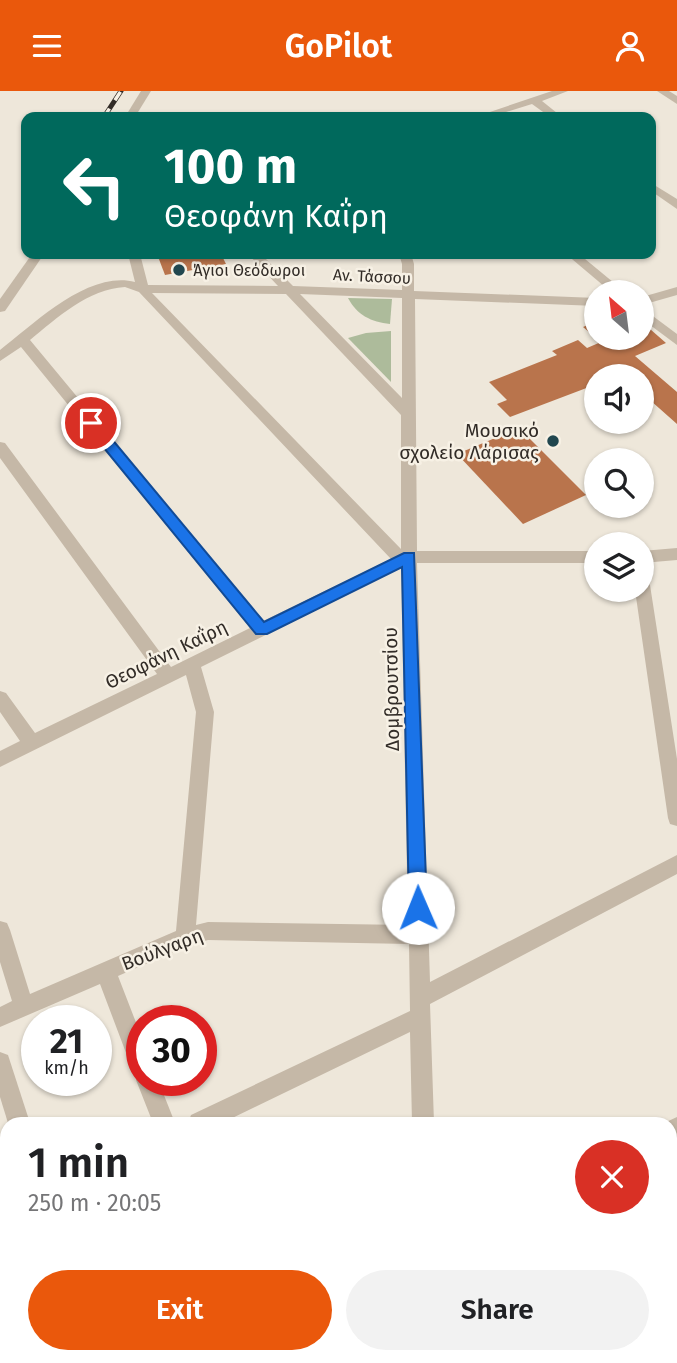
<!DOCTYPE html>
<html lang="en">
<head>
<meta charset="utf-8">
<style>
  body { margin:0; font-family:"Fira Sans",sans-serif; background:#f2f2f2; color:#202124; height:100vh; display:flex; flex-direction:column; font-size:26px; white-space:nowrap }
  * { box-sizing:border-box; margin:0 }
  p { font-size:23px; color:#757577 }
  .icon { flex:none; width:38px; height:38px; fill:none; stroke:currentColor; stroke-width:2; stroke-linecap:round; stroke-linejoin:round }
  .map { position:relative; flex:1; overflow:hidden }
  .drawer { position:absolute; left:0px; top:1026px; width:677px; height:247px; display:flex; flex-direction:column; background:#fff; border-radius:21px 21px 0 0; box-shadow:0 2px 5px #0004 }
  .drawer>* { flex:none }
  .banner { position:absolute; left:21px; top:21px; width:635px; height:147px; border-radius:14px; box-shadow:0 2px 5px #0004; background:#00695c; color:#fff; overflow:hidden }
  .needle { width:46px; rotate:332deg }
  .fabs { position:absolute; left:584px; top:189px; display:grid; gap:14px }
  .fabs a { display:grid; place-items:center; width:70px; height:70px; border-radius:50%; background:#fff; box-shadow:0 2px 5px #0004; font-size:35px }
  .speed { position:absolute; left:21px; top:914px; display:flex; gap:14px; font-size:35px; font-weight:700; text-align:center }
  .speed>* { display:grid; place-content:center; width:91px; height:91px; border-radius:50%; background:#fff; box-shadow:0 2px 5px #0004; line-height:1 }
  .speed small { font-size:18px; font-weight:400 }
  .speed .limit { border:10px solid #d22; background:#fff; color:#111 }
  .pin { position:absolute; display:grid; place-items:center; width:60px; height:60px; color:#fff; margin:-30px; border:4px solid #fff; border-radius:50%; box-shadow:0 2px 7px #0007 }
  .me { position:absolute; width:77px; margin:-38px; rotate:359deg; stroke-linejoin:round; filter:drop-shadow(0 0 5px #0008) }
  .turn { display:flex; align-items:center; gap:24px; height:147px; padding:0 28px; font-size:32px }
  .turn .icon { width:91px; height:91px; stroke-width:2.5 }
  .turn b { display:block; font-size:49px; line-height:60px }
  .round { display:grid; place-items:center; flex:none; width:74px; height:74px; border-radius:37px; background:#f2f2f2 }
  .headline { display:flex; align-items:center; justify-content:space-between; height:119px; padding:0 28px }
  h1 { font-size:42px; font-weight:600; line-height:52px }
  .action { display:flex; gap:14px; margin-top:auto; padding:14px 28px }
  .action a { flex:1; height:80px; border-radius:42px; background:#ea580c; color:#fff; font-size:28px; font-weight:600; line-height:80px; text-align:center }
  .action a+a { background:#f2f2f2; color:#202124 }
  header { display:flex; justify-content:space-between; align-items:center; height:91px; padding:0 28px; background:#ea580c; color:#fff; font-size:32px; font-weight:600 }
  .map>svg:first-child { display:block }
  .green { fill:#adbb9b }
  .building { fill:#b9744c }
  .lines { fill:none; stroke-linecap:round; stroke-linejoin:round }
  .minor { fill:#c5b8a7; fill-rule:evenodd }
  .rail-casing { stroke:#322c27; stroke-width:5 }
  .rail { stroke:#f7f1e5; stroke-width:3.5; stroke-dasharray:10; stroke-linecap:butt }
  .route { fill:#1a73e8; stroke:#114b97; stroke-width:2 }
  .poi-dot { fill:#21474f; stroke:#f7f1e5; stroke-width:2.5 }
  .labels { text-anchor:middle; stroke-width:5; stroke-linejoin:round; paint-order:stroke }
  .far-poi-label { font-size:16px; fill:#322c27; stroke:#f7f1e5; text-anchor:start }
  .far-street-label { font-size:16px; fill:#322c27; stroke:#f7f1e5 }
  .poi-label { font-size:19px; fill:#322c27; stroke:#f7f1e5; text-anchor:end }
  .street-label { font-size:19px; fill:#322c27; stroke:#f7f1e5 }
</style>
</head>
<body>
<header><svg class="icon" aria-label="menu" viewBox="0 0 24 24"><path d="M4 6h16M4 12h16M4 18h16"/></svg>GoPilot<svg class="icon" aria-label="person" viewBox="0 0 24 24"><circle cx="12" cy="8" r="4"/><path d="M4 21q1-7 8-7t8 7"/></svg></header>
<div class="map">
<svg width="677" height="1272" viewBox="0 0 677 1272">
  <rect width="100%" height="100%" fill="#eee7da"/>
  <g class="green">
    <path d="M348 207 392 208 390 233C371 231 357 224 348 207Z"/>
    <path d="M391 240V291L348 247 366 242Z"/>
  </g>
  <g class="building">
    <path d="M157 163H221L226 173 165 184Z"/>
    <path d="M597 230V247H642V231L666 252 635 265 677 301V333L642 302V285H597V293L510 326 497 313 507 309 489 291 557 264 552 260 578 249 587 257 601 251 583 236Z"/>
    <path d="M519 337 586 404 523 433 457 363Z"/>
  </g>
  <g class="lines">
    <g class="minor">
      <path d="M141 0H151L135 26H125Z"/>
      <path d="M552 0H568L542 10 562 26H550L532 13 490 26H475Z"/>
      <path d="M657 0H669L677 5V13Z"/>
      <path d="M651 92 677 108V118L651 100Z"/>
      <path d="M32 163H44L5 220 0 221V208Z"/>
      <path d="M128 163H140L148 194 278 195 248 163H261L293 195 402 199V173L399 163H411L414 173V200L597 207V215L415 208 417 460H597V472H417L430 891 677 764V783L430 913 434 1032H412L410 941 222 1032H188L191 1024 410 920 409 853 208 849 187 855 118 885 142 947V989H158L175 1032H153L136 989 138 984 134 983 100 893 0 936V916L12 910 0 871V830L7 832 10 839 30 903 176 840 196 621 186 584 0 676V660L20 650 0 621V600L6 602 35 642 157 583 0 367V351L5 352 171 576 250 537 21 256 0 270V259C34 233 88 179 135 191ZM125 196 139 201 391 468 263 530 30 249C57 227 88 198 125 196ZM152 202 286 203 401 324V458ZM300 203 402 207V307ZM401 477 408 834 208 831 196 834 214 621 201 576Z"/>
      <path d="M566 163H579L625 201H611Z"/>
      <path d="M677 196V204L642 214V206Z"/>
      <path d="M642 217 677 243V254L642 228Z"/>
      <path d="M677 457V469L642 472V460Z"/>
      <path d="M642 488 650 494 677 668V735L670 733 668 727 635 499H642Z"/>
      <path d="M0 961 8 964 30 1032H8L0 1006Z"/>
      <path d="M677 1026V1049L670 1052V1032H664Z"/>
      <path d="M7 1114V1137L0 1139V1116Z"/>
      <path d="M254 1265H288L285 1272H251Z"/>
      <path d="M452 1265H476L479 1272H455Z"/>
    </g>
    <g class="rail-casing">
      <path id="rail" d="M104 26 121 0"/>
    </g>
    <use href="#rail" class="rail"/>
  </g>
  <path class="route" d="M91 328 96 329 264 531 404 462H414L427 817 424 823 418 825 411 823 409 817 402 476 267 543H256L86 335 85 332Z"/>
  <g class="poi-dot">
    <circle cx="179" cy="179" r="7"/>
    <circle cx="553" cy="350" r="7"/>
  </g>
  <g class="labels">
    <g class="far-poi-label">
      <text x="193" y="185">Άγιοι Θεόδωροι</text>
    </g>
    <g class="far-street-label">
      <text transform="translate(372 185) rotate(3)" y="6">Αν. Τάσσου</text>
    </g>
    <g class="poi-label">
      <text x="539" y="346">Μουσικό<tspan x="539" dy="22">σχολείο Λάρισας</tspan></text>
    </g>
    <g class="street-label">
      <text transform="translate(166 563) rotate(-26)" y="7">Θεοφάνη Καΐρη</text>
      <text transform="translate(391 598) rotate(-91)" y="7">Δομβρουτσίου</text>
      <text transform="translate(162 858) rotate(-21)" y="7">Βούλγαρη</text>
    </g>
  </g>
</svg>
<div class="fabs">
<a><svg class="needle" viewBox="-14 -14 28 28"><path d="M0-13l5 13h-10z" fill="#e53935"/><path d="M0 13l5-13h-10z" fill="#757577"/></svg></a>
<a><svg class="icon" aria-label="sound" viewBox="0 0 24 24"><path d="M4 9h4l5-4v14l-5-4H4zM17 9q2 3 0 6"/></svg></a>
<a><svg class="icon" aria-label="search" viewBox="0 0 24 24"><circle cx="10" cy="10" r="6"/><path d="M15 15l6 6"/></svg></a>
<a><svg class="icon" aria-label="layers" viewBox="0 0 24 24"><path d="M12 4l9 5-9 5-9-5zM3 14l9 5 9-5"/></svg></a>
</div>
<div class="speed"><div>21<small>km/h</small></div><div class="limit">30</div></div>
<div class="pin" style="left:91px;top:332px;background:#d93025"><svg class="icon" aria-label="arrive" viewBox="0 0 24 24"><path d="M6 21V4h12l-3 4 3 4H6"/></svg></div>
<svg class="me" style="left:418px;top:817px" viewBox="-20 -20 40 40"><circle r="19" fill="#fff"/><path d="M0-13L10 11 0 6-10 11z" fill="#1a73e8"/></svg>
<div class="banner">
<div class="turn"><svg class="icon" aria-label="left" viewBox="0 0 24 24"><path d="M17 20v-9H6M10 6l-5 5 5 5"/></svg><div><b>100 m</b>Θεοφάνη Καΐρη</div></div>
</div>
<section class="drawer">
<div class="headline"><div><h1>1 min</h1><p>250 m · 20:05</p></div><a class="round" style="background:#d93025;color:#fff"><svg class="icon" aria-label="close" viewBox="0 0 24 24"><path d="M6 6l12 12M18 6L6 18"/></svg></a></div>
<div class="action"><a>Exit</a><a>Share</a></div>
</section>
</div>
</body>
</html>
